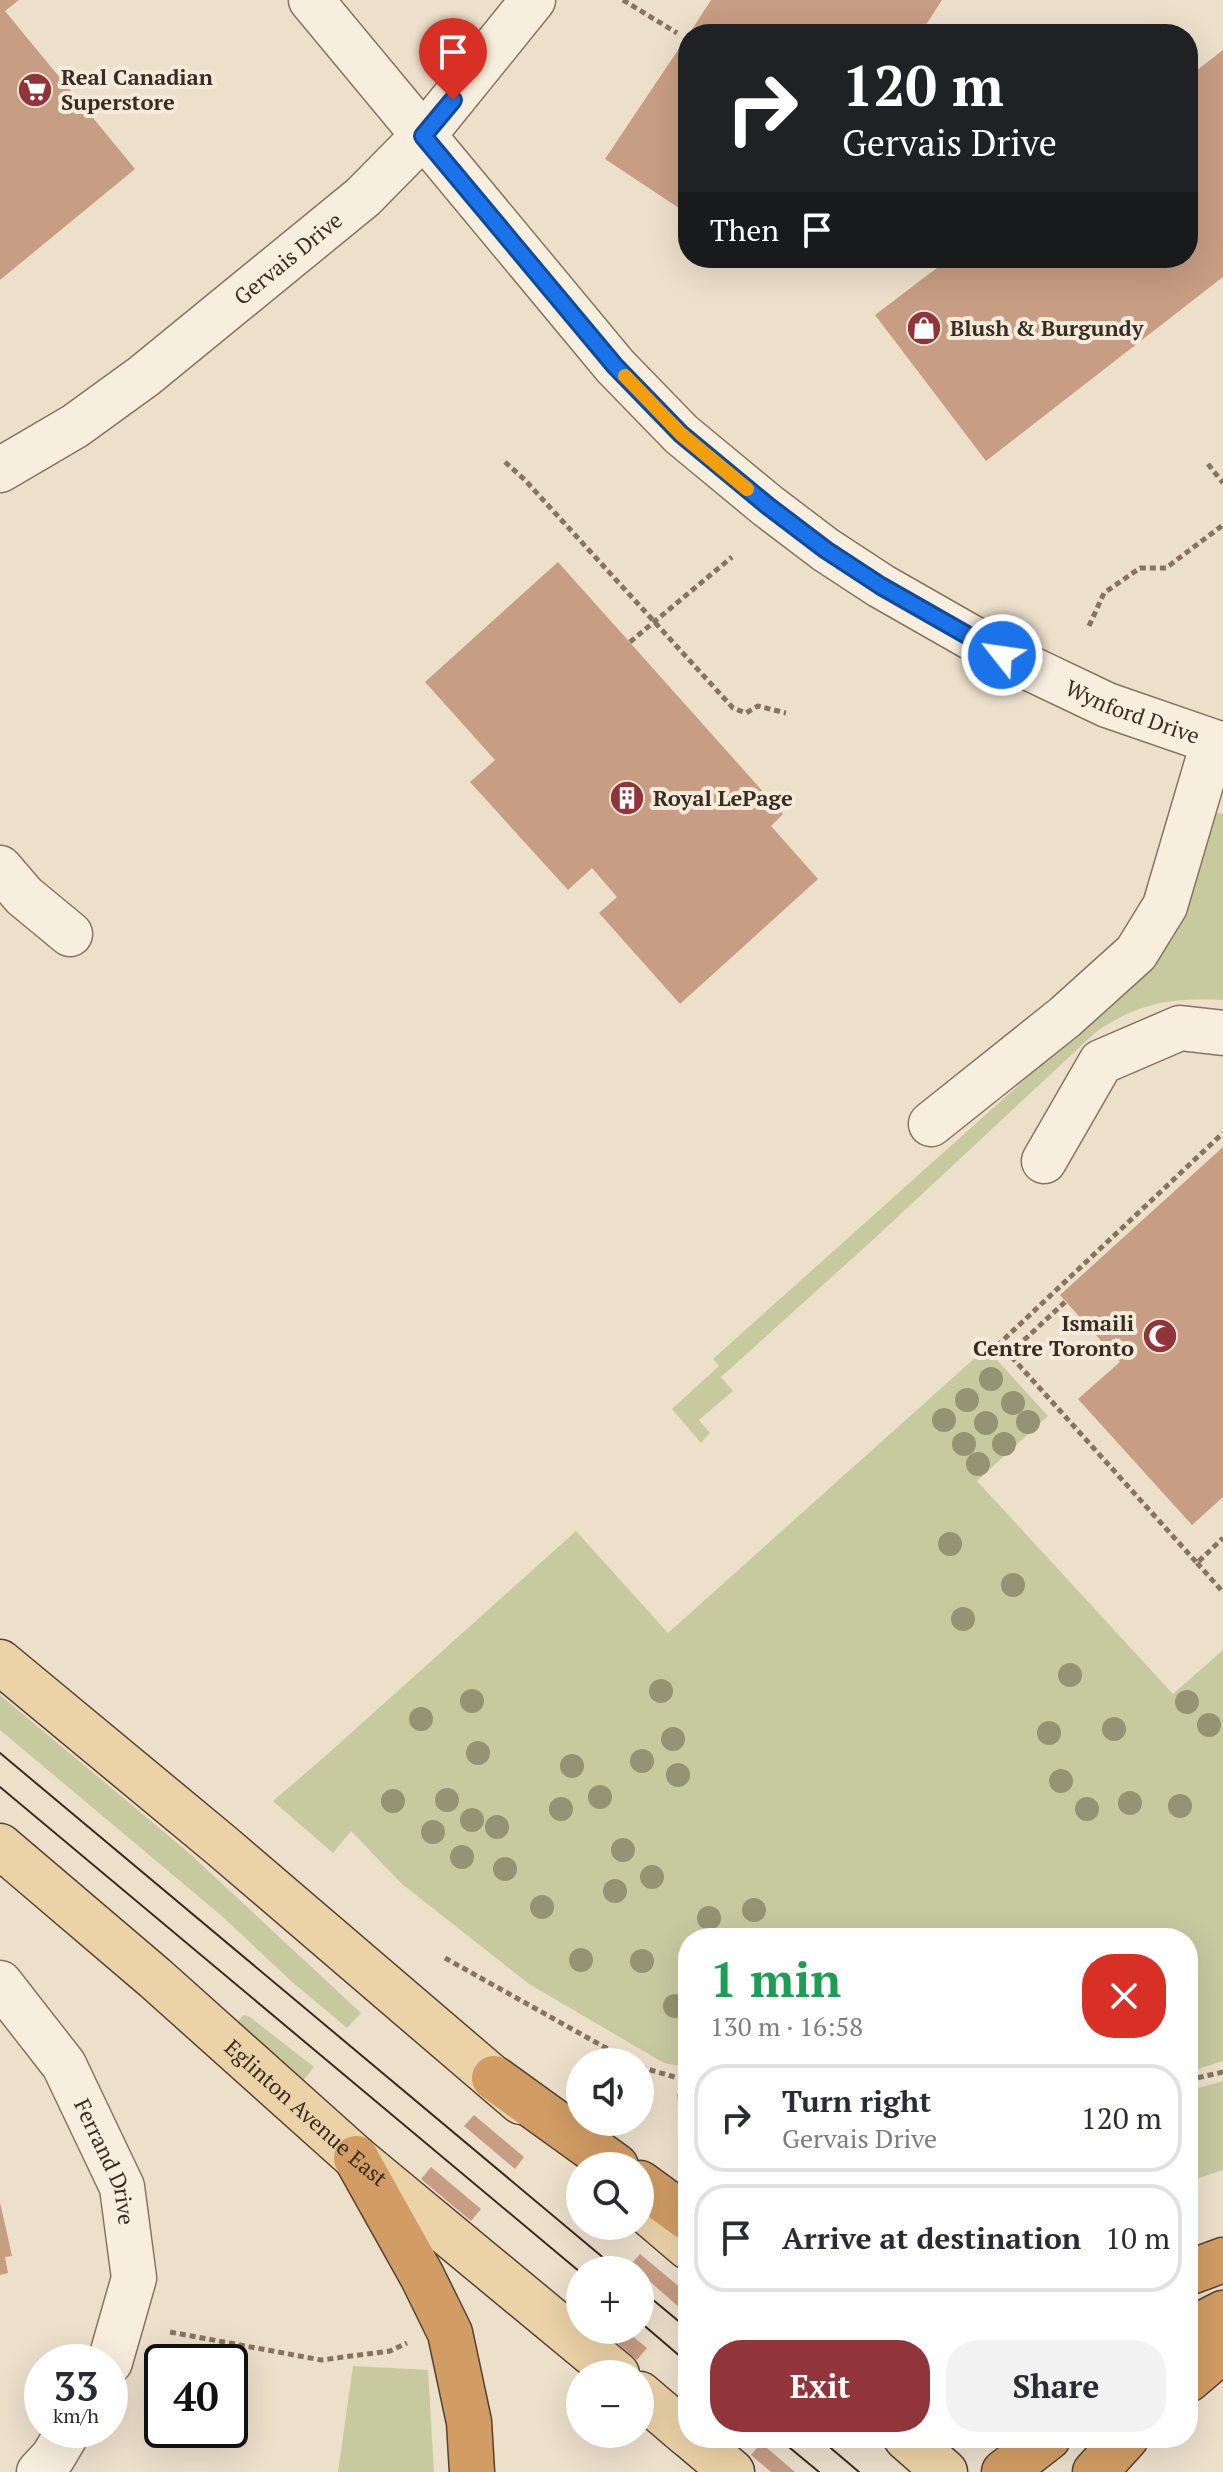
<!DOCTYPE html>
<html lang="en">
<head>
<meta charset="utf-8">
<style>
  body { margin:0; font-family:"PT Serif",serif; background:#f2f2f3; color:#2b2b33; height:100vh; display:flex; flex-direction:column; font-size:30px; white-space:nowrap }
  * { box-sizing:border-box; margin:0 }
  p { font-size:26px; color:#7c7c81 }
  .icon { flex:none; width:44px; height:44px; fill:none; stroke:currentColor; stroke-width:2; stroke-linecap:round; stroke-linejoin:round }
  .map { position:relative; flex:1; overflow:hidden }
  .details { position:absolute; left:678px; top:1928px; width:520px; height:520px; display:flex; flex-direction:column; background:#fff; border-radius:32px; box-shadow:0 8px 32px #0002 }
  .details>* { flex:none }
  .banner { position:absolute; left:678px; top:24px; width:520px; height:244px; border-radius:32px; box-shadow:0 8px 32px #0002; background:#202124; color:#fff; overflow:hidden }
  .tools { position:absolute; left:566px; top:2048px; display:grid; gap:16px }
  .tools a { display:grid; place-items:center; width:88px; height:88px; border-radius:50%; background:#fff; box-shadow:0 8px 32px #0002; font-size:40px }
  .speed { position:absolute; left:24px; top:2344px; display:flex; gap:16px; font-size:40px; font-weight:700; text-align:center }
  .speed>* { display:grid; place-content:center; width:104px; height:104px; border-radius:50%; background:#fff; box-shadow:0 8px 32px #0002; line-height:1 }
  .speed small { font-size:20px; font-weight:400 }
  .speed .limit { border:4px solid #111; border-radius:12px; background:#fff; color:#111 }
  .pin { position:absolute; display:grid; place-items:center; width:68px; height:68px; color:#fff; margin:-82px -34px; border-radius:50% 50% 50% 0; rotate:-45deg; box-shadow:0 0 8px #0007 }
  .pin .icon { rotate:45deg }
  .me { position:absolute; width:88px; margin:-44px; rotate:300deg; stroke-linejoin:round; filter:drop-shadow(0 0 6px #0008) }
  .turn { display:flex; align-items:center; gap:28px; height:168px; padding:0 32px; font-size:36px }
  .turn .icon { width:104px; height:104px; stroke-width:2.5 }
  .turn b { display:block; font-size:56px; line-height:68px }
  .then { display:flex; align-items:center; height:76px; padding:0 32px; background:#0003; gap:16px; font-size:30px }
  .round { display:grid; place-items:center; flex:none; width:84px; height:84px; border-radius:32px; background:#f2f2f3 }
  .summary { display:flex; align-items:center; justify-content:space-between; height:136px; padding:0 32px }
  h1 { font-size:48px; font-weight:700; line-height:60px; color:#1e9e55 }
  .action { display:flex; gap:16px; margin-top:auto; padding:16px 32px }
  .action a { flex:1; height:92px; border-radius:32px; background:#92353a; color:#fff; font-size:32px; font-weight:700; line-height:92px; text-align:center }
  .action a+a { background:#f2f2f3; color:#2b2b33 }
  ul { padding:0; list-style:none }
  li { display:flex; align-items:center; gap:24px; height:108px; margin:0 16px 12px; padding:0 16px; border:4px solid #e1e1e2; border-radius:32px }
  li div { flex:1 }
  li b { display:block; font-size:30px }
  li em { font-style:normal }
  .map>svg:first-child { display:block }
  .green { fill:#c7ca9f }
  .building { fill:#c79d84 }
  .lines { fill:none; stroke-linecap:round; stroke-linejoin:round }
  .minor-casing { stroke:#887360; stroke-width:47 }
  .major-casing { stroke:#564234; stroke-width:47 }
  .highway-casing { stroke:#564234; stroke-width:47 }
  .path { stroke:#887360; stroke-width:5; stroke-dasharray:6 4; stroke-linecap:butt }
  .minor { stroke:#f7eede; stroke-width:44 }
  .major { stroke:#ebd2a7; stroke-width:44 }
  .highway { stroke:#d29d64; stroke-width:44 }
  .tram { stroke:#3a2c22; stroke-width:2 }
  .tree { fill:#949373 }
  .route-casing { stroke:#114b97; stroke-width:20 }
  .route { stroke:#1a73e8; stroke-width:14 }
  .slow { stroke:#f59e0b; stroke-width:14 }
  .labels { text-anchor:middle; stroke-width:8; stroke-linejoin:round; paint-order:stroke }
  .poi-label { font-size:22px; font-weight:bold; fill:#3a2c22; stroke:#f4ebda; text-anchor:start }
  .street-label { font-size:22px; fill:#3a2c22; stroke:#f4ebda }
</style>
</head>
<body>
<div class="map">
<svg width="1223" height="2472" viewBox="0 0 1223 2472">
  <rect width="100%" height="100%" fill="#ece0cb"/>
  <g class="green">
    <path d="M1207 810 1223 814V1000C1171 998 1140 1002 1096 1032L876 1237 721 1377 733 1391 699 1420 710 1433 701 1443 672 1409 719 1366 713 1359 1137 979Z"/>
    <path d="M986 1348 1048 1416 977 1481 1173 1694 1223 1650V2061L1188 2072V1938H688V2068L664 2063 529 1984 402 1884 351 1831 333 1853 273 1801 322 1759 576 1531 668 1633Z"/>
    <path d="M0 1695 188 1852 361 2013 347 2028 291 1981 223 1917 0 1730Z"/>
    <path d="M244 2015 250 2017 314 2067 302 2082 237 2022Z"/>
    <path d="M1223 2081V2170L1188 2182V2091Z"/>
    <path d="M353 2366 428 2370 434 2472H338Z"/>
  </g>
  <g class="building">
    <path d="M0 0H19L5 11 135 169 0 280Z"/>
    <path d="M711 0H942L920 34H689Z"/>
    <path d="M688 35V214L605 159Z"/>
    <path d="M1223 50V277L986 461 875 315 950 258H1188V77Z"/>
    <path d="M558 562 783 814 771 826 818 879 680 1004 599 913 617 897 592 868 568 890 470 782 495 760 425 682Z"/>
    <path d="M1223 1147V1497L1192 1525 1078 1399 1120 1362 1060 1295Z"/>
    <path d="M474 2115 524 2157 515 2169 464 2126Z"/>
    <path d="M431 2167 481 2209 471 2221 421 2179Z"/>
    <path d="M0 2202 12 2256 5 2257 8 2273 0 2275Z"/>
    <path d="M640 2254 688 2294 680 2308 640 2273V2270H636L630 2265Z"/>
    <path d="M602 2330H625L647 2348 637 2360Z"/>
    <path d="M761 2443 795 2472H771L751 2455Z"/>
  </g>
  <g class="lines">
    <g class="minor-casing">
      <g id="minor">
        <path id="s1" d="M311 0 615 366 681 434 768 506 826 550 881 586 1002 655 1107 705 1223 745"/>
        <path id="s2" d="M0 470 75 426 144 376 363 197 423 136 533 0"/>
        <path d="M0 868 24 896 70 934"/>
        <path d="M931 1124 1065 1017 1136 953 1165 906 1213 743"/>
        <path d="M1044 1161 1101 1062 1180 1028 1223 1033"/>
        <path id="s3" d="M0 1983 64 2065 122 2187 134 2278 110 2362"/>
        <path d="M39 2472 53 2457 69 2430"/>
      </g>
    </g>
    <g class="major-casing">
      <g id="major">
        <path d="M0 1662 222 1846 521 2102"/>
        <path id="s4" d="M0 1846 155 1978 356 2158 617 2374"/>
        <path d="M640 2206 688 2247"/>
        <path d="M640 2394 688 2435"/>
        <path d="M692 2438 732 2472"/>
        <path d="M906 2438 945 2472"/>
      </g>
    </g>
    <g class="highway-casing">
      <g id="highway">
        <path d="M494 2078 616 2166"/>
        <path d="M356 2158 422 2276 450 2333 469 2422 472 2472"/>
        <path d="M640 2183 688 2218"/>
        <path d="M1188 2273 1223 2260"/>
        <path d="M1188 2331 1223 2313"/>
        <path d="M1188 2380 1223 2350"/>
        <path d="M1004 2472 1048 2438"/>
        <path d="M1095 2472 1126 2438"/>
      </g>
    </g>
    <g class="path">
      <path d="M623 0 677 33"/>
      <path d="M505 462 525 480 733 708 746 713 758 706 786 713"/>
      <path d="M1208 464 1223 483"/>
      <path d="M1089 626 1104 593 1140 568H1166L1223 525"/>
      <path d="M630 642 732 557"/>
      <path d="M1065 1302 1009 1354 1197 1563 1223 1538"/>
      <path d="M1009 1354 1000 1343 1223 1133"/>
      <path d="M1197 1563 1223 1592"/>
      <path d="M445 1958 631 2062"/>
      <path d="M640 2067 685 2080"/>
      <path d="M1188 2080 1223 2072"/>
      <path d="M683 2159 680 2095 685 2080"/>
      <path d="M170 2332 321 2360 390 2351 407 2343"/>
    </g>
    <use href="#minor" class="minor"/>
    <use href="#major" class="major"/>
    <use href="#highway" class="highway"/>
    <g class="tram">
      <path d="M0 1753 618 2270"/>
      <path d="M0 1787 580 2272"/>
      <path d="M640 2289 688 2329"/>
      <path d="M640 2322 688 2363"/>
      <path d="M778 2438 819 2472"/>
      <path d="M819 2438 859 2472"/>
    </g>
  </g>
  <g class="tree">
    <circle cx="991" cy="1379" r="12"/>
    <circle cx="967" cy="1400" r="12"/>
    <circle cx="1013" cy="1403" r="12"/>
    <circle cx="944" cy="1420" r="12"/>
    <circle cx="1028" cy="1422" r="12"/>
    <circle cx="986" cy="1423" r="12"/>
    <circle cx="964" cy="1444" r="12"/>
    <circle cx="1004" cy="1444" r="12"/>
    <circle cx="978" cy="1464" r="12"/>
    <circle cx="950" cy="1544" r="12"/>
    <circle cx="1013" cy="1585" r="12"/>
    <circle cx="963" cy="1619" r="12"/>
    <circle cx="1070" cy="1675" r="12"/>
    <circle cx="661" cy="1691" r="12"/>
    <circle cx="472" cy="1701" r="12"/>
    <circle cx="1187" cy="1702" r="12"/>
    <circle cx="421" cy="1719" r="12"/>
    <circle cx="1209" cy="1725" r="12"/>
    <circle cx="1114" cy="1729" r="12"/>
    <circle cx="1049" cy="1733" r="12"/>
    <circle cx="673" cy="1739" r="12"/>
    <circle cx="478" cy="1753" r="12"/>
    <circle cx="642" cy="1761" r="12"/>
    <circle cx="572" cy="1766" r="12"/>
    <circle cx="678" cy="1775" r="12"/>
    <circle cx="1061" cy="1781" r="12"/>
    <circle cx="600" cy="1797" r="12"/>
    <circle cx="447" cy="1800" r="12"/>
    <circle cx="393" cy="1801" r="12"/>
    <circle cx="1130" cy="1803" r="12"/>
    <circle cx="1180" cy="1806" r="12"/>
    <circle cx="561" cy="1809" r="12"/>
    <circle cx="1087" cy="1809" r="12"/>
    <circle cx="472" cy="1820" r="12"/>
    <circle cx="497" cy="1827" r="12"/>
    <circle cx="433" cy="1832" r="12"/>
    <circle cx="623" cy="1850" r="12"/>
    <circle cx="462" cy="1857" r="12"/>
    <circle cx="505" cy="1869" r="12"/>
    <circle cx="652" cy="1877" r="12"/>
    <circle cx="615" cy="1891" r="12"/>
    <circle cx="542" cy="1907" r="12"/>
    <circle cx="754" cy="1910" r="12"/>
    <circle cx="709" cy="1918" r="12"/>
    <circle cx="581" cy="1960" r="12"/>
    <circle cx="642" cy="1961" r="12"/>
    <circle cx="675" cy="2006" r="12"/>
  </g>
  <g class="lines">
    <g class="route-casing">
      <path id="route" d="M453 100 423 136 615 366 681 434 768 506 826 550 881 586 1002 655"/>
    </g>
    <use href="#route" class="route"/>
    <path class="slow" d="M625 376 681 434 747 489"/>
  </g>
  <defs>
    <g id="supermarket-disc" transform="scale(1.8)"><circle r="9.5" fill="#92353a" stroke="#f4ebda"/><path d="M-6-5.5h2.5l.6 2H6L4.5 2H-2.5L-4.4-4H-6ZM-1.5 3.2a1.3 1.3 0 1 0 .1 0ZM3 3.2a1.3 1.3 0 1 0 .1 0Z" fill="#fff"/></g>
    <g id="shop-disc" transform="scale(1.8)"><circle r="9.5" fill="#92353a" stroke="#f4ebda"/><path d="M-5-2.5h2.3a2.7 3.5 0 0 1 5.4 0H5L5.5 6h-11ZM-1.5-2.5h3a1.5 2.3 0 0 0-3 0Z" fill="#fff"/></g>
    <g id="building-disc" transform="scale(1.8)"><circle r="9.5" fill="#92353a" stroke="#f4ebda"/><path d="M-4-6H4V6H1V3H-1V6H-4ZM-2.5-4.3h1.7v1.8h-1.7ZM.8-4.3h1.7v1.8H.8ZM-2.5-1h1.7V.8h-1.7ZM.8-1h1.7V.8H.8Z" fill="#fff"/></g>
    <g id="mosque-disc" transform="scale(1.8)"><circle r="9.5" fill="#92353a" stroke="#f4ebda"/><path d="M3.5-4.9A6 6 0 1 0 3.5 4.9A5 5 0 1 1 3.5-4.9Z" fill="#fff"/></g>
  </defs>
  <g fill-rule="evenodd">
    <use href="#supermarket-disc" x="35" y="90"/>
    <use href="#shop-disc" x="924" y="328"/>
    <use href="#building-disc" x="627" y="798"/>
    <use href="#mosque-disc" x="1160" y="1336"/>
  </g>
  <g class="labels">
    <g class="poi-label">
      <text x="61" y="85">Real Canadian<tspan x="61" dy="25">Superstore</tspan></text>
      <text x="950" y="336">Blush &amp; Burgundy</text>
      <text x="653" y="806">Royal LePage</text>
      <text x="1134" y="1331" text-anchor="end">Ismaili<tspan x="1134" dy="25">Centre Toronto</tspan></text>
    </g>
    <g class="street-label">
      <text dy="8" stroke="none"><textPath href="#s2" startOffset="358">Gervais Drive</textPath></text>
      <text dy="8" stroke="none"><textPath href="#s1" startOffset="1104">Wynford Drive</textPath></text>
      <text dy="8" stroke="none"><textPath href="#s4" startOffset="406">Eglinton Avenue East</textPath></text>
      <text dy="8" stroke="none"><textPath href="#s3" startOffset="210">Ferrand Drive</textPath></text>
    </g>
  </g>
</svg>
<div class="tools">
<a><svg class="icon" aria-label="sound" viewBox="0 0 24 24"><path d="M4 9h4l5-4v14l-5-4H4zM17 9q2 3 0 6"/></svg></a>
<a><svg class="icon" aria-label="search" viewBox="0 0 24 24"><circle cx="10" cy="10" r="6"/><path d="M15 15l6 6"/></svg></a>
<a>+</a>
<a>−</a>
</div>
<div class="speed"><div>33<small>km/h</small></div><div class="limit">40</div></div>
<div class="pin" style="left:453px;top:100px;background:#d93025"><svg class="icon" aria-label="arrive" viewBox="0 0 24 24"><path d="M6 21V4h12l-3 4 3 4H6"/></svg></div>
<svg class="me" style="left:1002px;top:655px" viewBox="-20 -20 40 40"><circle r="17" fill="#1a73e8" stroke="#fff" stroke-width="3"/><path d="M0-11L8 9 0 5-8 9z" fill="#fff"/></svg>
<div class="banner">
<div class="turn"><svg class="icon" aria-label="right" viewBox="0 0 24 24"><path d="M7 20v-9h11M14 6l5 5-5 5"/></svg><div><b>120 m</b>Gervais Drive</div></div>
<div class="then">Then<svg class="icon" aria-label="arrive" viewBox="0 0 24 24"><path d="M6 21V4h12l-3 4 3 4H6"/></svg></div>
</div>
<section class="details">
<div class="summary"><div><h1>1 min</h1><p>130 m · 16:58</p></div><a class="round" style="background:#d93025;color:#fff"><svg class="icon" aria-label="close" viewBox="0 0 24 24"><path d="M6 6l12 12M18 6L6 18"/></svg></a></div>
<ul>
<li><svg class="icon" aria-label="right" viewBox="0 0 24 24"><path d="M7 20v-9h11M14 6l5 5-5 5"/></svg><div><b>Turn right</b><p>Gervais Drive</p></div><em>120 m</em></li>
<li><svg class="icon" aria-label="arrive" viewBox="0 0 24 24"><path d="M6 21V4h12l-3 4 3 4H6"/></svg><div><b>Arrive at destination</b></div><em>10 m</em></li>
</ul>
<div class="action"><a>Exit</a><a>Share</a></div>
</section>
</div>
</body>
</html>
